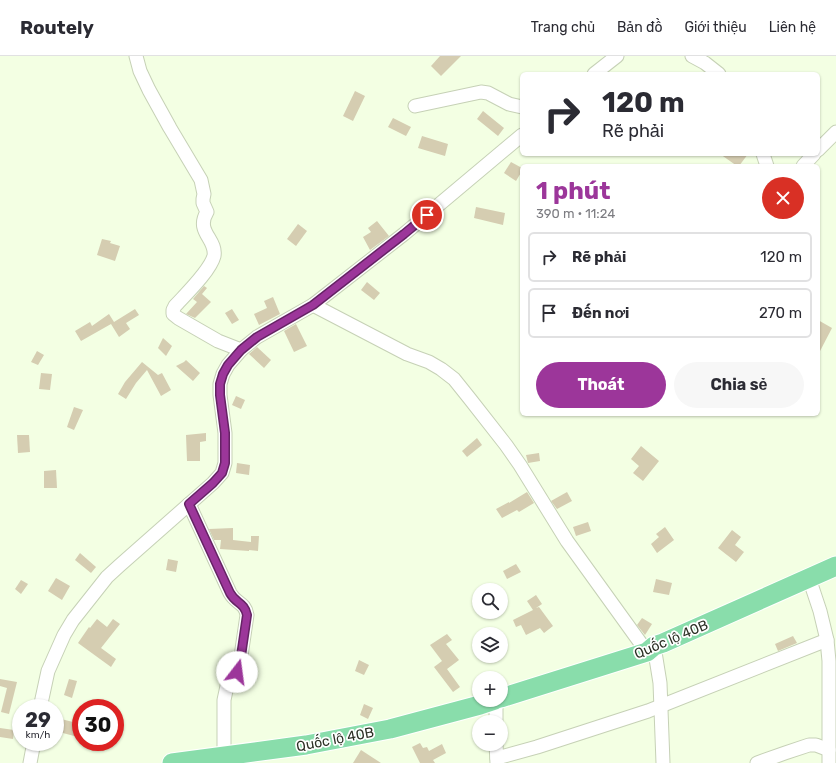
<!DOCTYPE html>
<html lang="vi">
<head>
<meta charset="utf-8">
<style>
  body { margin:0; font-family:Rubik,sans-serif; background:#f7f7f7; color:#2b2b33; height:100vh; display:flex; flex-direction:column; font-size:15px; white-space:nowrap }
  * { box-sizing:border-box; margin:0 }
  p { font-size:13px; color:#7c7c81 }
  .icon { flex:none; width:22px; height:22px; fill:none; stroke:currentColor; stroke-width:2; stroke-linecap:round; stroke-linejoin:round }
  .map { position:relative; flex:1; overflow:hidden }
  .side { position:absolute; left:520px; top:108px; width:300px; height:252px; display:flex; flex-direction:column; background:#fff; border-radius:6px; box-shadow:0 1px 3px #0004 }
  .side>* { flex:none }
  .banner { position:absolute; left:520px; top:16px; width:300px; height:84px; border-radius:6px; box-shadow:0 1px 3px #0004; background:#fff; color:#2b2b33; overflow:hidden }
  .controls { position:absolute; left:472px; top:527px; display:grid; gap:8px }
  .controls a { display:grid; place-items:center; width:36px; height:36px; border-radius:50%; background:#fff; box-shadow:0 1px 3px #0004; font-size:20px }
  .speed { position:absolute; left:12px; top:643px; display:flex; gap:8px; font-size:20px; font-weight:700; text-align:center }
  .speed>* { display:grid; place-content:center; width:52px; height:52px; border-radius:50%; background:#fff; box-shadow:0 1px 3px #0004; line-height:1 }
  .speed small { font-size:10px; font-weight:400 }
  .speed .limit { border:6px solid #d22; background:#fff; color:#111 }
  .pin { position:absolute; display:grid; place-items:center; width:34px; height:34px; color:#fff; margin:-17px; border:2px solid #fff; border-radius:50%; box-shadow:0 1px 4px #0007 }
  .me { position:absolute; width:44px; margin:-22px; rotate:15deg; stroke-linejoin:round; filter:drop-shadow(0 0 3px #0008) }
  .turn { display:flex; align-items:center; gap:14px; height:84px; padding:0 16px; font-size:18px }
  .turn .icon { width:52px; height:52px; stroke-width:2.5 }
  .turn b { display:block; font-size:28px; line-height:34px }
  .round { display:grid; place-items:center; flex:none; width:42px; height:42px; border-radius:21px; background:#f7f7f7 }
  .headline { display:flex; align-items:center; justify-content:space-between; height:68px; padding:0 16px }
  h1 { font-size:24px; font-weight:700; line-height:30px; color:#9c369a }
  .cta { display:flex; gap:8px; margin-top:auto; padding:8px 16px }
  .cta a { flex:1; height:46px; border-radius:24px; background:#9c369a; color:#fff; font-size:16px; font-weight:700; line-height:46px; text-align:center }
  .cta a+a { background:#f7f7f7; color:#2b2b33 }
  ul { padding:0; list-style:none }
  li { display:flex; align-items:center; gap:12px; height:50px; margin:0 8px 6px; padding:0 8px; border:2px solid #e1e1e2; border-radius:6px }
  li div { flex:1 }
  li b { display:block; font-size:15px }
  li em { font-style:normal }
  header { display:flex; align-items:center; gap:24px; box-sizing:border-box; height:56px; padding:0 20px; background:#fff; border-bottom:1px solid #e1e1e2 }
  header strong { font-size:19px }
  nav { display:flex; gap:22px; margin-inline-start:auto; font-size:14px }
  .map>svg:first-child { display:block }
  .building { fill:#d5cdb1 }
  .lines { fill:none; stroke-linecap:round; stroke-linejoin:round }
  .minor-casing { stroke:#c6d1b6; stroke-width:15 }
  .highway-casing { stroke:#fff; stroke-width:21 }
  .minor { stroke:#fff; stroke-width:13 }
  .highway { stroke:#89ddab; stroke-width:19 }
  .route-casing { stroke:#652364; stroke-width:10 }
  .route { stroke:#9c369a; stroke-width:7 }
  .labels { text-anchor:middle; stroke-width:3.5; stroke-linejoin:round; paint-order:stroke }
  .street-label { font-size:14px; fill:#2c3025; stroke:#fff }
</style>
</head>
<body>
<header>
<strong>Routely</strong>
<nav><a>Trang chủ</a><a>Bản đồ</a><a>Giới thiệu</a><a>Liên hệ</a></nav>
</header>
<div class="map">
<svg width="836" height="707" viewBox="0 0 836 707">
  <rect width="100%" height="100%" fill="#f3ffe3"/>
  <g class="building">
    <path d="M440 0H461L441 20 431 10Z"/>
    <path d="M355 35 365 40 353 65 343 60Z"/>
    <path d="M483 55 504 72 498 80 477 63Z"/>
    <path d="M393 62 411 71 406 80 388 71Z"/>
    <path d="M422 80 448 88 445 100 418 92Z"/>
    <path d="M720 98H748L739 110H737Z"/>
    <path d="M511 106 522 112V115L516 125 504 117Z"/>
    <path d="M476 151 505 157 503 169 474 162Z"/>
    <path d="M377 165 389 180 370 194 363 181 371 176 368 172Z"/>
    <path d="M298 168 307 175 296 190 287 183Z"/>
    <path d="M102 183 111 185 110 187 120 190 115 205 97 199Z"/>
    <path d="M367 226 380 237 374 244 361 234Z"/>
    <path d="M204 230 207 232 202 238 211 246 195 262 186 258 197 246 193 243Z"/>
    <path d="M273 241 280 258 259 269 254 258 267 252 264 245Z"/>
    <path d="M135 253 139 259 126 267 130 273 119 281 111 268 81 285 75 275 90 266 92 270 109 258 114 266Z"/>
    <path d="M232 253 239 264 232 268 225 257Z"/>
    <path d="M818 264 832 272 818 299Z"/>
    <path d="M296 268 307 290 294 296 284 275Z"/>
    <path d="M163 282 172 290 166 300 158 292Z"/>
    <path d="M257 291 271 304 264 312 249 298Z"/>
    <path d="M37 295 44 299 38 309 31 306Z"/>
    <path d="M186 304 200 317 193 325 176 310 184 306Z"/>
    <path d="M142 306 158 319 162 317 171 334 161 340 147 314 136 327 126 343 118 338 125 326Z"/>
    <path d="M41 317 52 318 50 334 39 333Z"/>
    <path d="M236 340 245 344 241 353 232 349Z"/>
    <path d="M74 351 83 354 74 374 67 371Z"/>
    <path d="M206 377V385L200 386V405H187L186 379Z"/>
    <path d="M17 379H29L30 396 18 397Z"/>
    <path d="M477 382 482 389 467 401 462 395Z"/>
    <path d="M641 390 659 405 643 425 633 417 639 410 631 403Z"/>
    <path d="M539 397 540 405 528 407 526 399Z"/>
    <path d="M237 407 250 409 249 419 236 417Z"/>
    <path d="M56 414 57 432H44V415Z"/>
    <path d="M527 436 534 447 519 456 517 454 502 462 496 453 509 446V447Z"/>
    <path d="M567 436 572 445 557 453 551 445Z"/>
    <path d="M588 466 591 475 576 480 573 471Z"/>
    <path d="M665 471 674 484 657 497 651 488 659 481 656 478Z"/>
    <path d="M233 472V484L251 486V480H259L258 495 249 494V495L220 493 221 484H214L209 473Z"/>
    <path d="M732 474 741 481 735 489 744 496 736 506 718 492Z"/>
    <path d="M80 497 96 511 91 517 75 504Z"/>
    <path d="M168 503 178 505 176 516 166 514Z"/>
    <path d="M516 508 521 516 507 523 503 515Z"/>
    <path d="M56 522 70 530 62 544 48 535Z"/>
    <path d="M656 523 672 527 669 539 653 536Z"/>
    <path d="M21 524 28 528 21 538 15 533Z"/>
    <path d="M536 539 542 548 536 552 539 551 553 570 544 577 540 572 526 579 521 569 516 571 513 564 533 554 527 545Z"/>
    <path d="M642 562 652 568 645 579 637 569Z"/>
    <path d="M97 563 107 571 113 563 120 568 101 592 116 603 111 611 78 587 89 571 90 572Z"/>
    <path d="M447 578 452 584 446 588 459 604 447 613 460 631 453 636 434 611 442 605 430 589Z"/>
    <path d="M793 580 797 587 778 595 775 588Z"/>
    <path d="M359 604 369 609 364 619 355 615Z"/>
    <path d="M0 623 17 626 9 658 1 656 7 632 0 630Z"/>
    <path d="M69 623 77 625 72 642 64 639Z"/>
    <path d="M364 648 373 652 368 663 360 659Z"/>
    <path d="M61 663 81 668 78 681 59 676Z"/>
    <path d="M0 672 14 674 13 683 0 681Z"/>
    <path d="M420 687 423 692 427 691 429 695 442 688 446 697 433 704 435 707H420L412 691Z"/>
    <path d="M361 694 381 707H353Z"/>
  </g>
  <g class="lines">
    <g class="minor-casing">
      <g id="minor">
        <path d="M136 0 140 15 149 34 170 72 201 124 204 138 203 143V147L207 156C195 176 217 183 214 200 210 215 186 238 175 250L173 254V258L178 262 218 285 241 294"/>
        <path d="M692 0 705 7 719 18"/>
        <path d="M594 18 617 0"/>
        <path d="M415 50 481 36 488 37 509 48 522 51"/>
        <path d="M818 94 836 76"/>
        <path d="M763 98 767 110"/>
        <path d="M803 110 814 98"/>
        <path d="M313 249 407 298 429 306 441 313 454 323 470 343 506 389 520 409 567 485 647 596"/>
        <path d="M189 448 230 537C236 548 245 546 247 559L241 600 237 616 227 630 224 644V701L226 707"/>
        <path d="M809 522 820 555 827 584 829 605V707"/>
        <path d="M654 590 660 627 663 707"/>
        <path d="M496 644V666"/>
        <path d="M40 652 48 615 64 579 73 564 107 521 119 510 213 427 222 417 225 407V377L220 339V328L223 318 228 309 241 294 257 281 313 249 404 178 522 79"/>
        <path d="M496 688 497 707"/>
        <path d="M497 702 537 691 648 655 827 584"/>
        <path d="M30 707 34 686"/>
        <path d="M757 707 785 697 809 689H816L829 694"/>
      </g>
    </g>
    <g class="highway-casing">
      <g id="highway">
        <path d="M501 642 647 596 654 590 663 587 836 510"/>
        <path d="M172 707 306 689 390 673 480 649 495 644"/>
      </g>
    </g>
    <use href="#minor" class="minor"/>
    <use href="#highway" class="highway"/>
  </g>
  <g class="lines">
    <g class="route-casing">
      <path id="route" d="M237 616 241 600 247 559C244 546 236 548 230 537L189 448 213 427 222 417 225 407V377L220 339V328L223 318 228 309 241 294 257 281 313 249 404 178 427 159"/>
    </g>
    <use href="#route" class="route"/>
  </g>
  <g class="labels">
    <g class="street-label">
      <text transform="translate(671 583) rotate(-23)" y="5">Quốc lộ 40B</text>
      <text transform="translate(335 683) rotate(-11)" y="5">Quốc lộ 40B</text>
    </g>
  </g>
</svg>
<div class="controls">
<a><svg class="icon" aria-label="search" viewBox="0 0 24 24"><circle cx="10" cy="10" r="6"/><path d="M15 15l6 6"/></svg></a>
<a><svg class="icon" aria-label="layers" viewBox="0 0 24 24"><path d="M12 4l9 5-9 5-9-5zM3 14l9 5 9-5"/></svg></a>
<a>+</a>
<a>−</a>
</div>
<div class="speed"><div>29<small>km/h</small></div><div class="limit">30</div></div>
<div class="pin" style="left:427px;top:159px;background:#d93025"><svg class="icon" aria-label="arrive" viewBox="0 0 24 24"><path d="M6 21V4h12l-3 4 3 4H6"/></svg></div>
<svg class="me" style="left:237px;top:616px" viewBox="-20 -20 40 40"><circle r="19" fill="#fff"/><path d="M0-13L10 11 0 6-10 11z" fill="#9c369a"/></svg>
<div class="banner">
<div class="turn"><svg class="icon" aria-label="right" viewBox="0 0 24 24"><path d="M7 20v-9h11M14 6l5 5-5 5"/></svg><div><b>120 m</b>Rẽ phải</div></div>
</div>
<section class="side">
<div class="headline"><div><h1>1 phút</h1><p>390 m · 11:24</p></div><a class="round" style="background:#d93025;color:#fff"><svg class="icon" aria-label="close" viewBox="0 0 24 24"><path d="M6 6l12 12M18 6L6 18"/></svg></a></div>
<ul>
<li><svg class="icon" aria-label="right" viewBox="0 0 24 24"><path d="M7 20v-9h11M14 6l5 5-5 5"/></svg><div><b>Rẽ phải</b></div><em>120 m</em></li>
<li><svg class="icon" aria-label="arrive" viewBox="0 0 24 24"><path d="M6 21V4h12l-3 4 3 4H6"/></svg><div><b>Đến nơi</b></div><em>270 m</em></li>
</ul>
<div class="cta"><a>Thoát</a><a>Chia sẻ</a></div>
</section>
</div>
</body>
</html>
